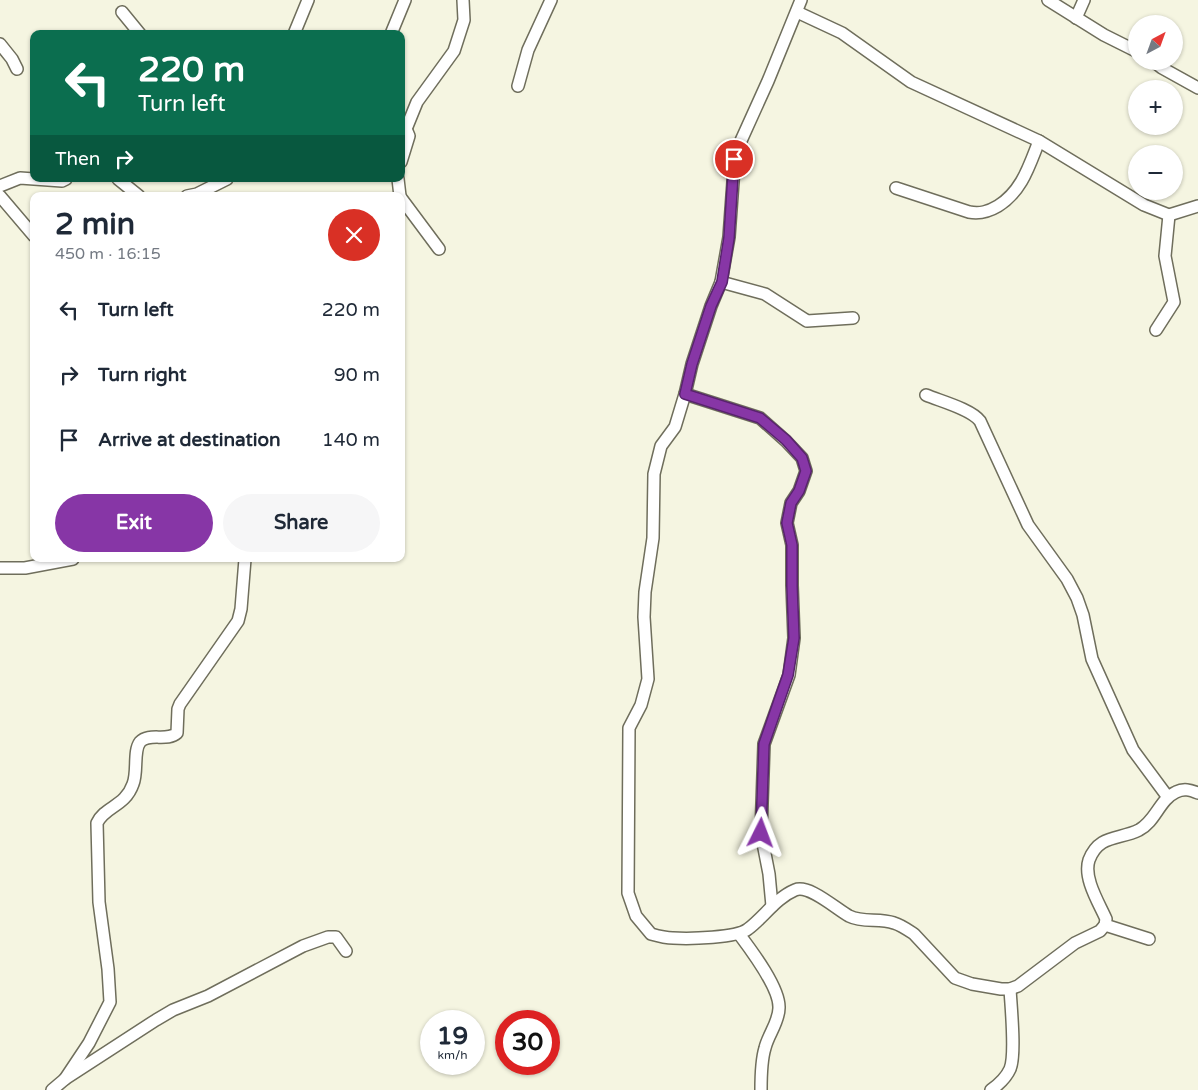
<!DOCTYPE html>
<html lang="en">
<head>
<meta charset="utf-8">
<style>
  body { margin:0; font-family:"Varela Round",sans-serif; background:#f6f6f7; color:#1f2937; height:100vh; display:flex; flex-direction:column; font-size:19px; white-space:nowrap }
  * { box-sizing:border-box; margin:0 }
  p { font-size:16px; color:#747a83 }
  .icon { flex:none; width:28px; height:28px; fill:none; stroke:currentColor; stroke-width:2; stroke-linecap:round; stroke-linejoin:round }
  .map { position:relative; flex:1; overflow:hidden }
  .drawer { position:absolute; left:30px; top:192px; width:375px; height:370px; display:flex; flex-direction:column; background:#fff; border-radius:10px; box-shadow:0 1px 4px #0004 }
  .drawer>* { flex:none }
  .banner { position:absolute; left:30px; top:30px; width:375px; height:152px; border-radius:10px; box-shadow:0 1px 4px #0004; background:#0b6e4f; color:#fff; overflow:hidden }
  .needle { width:32px; rotate:41deg }
  .tools { position:absolute; left:1128px; top:15px; display:grid; gap:10px }
  .tools a { display:grid; place-items:center; width:55px; height:55px; border-radius:50%; background:#fff; box-shadow:0 1px 4px #0004; font-size:25px }
  .speed { position:absolute; left:420px; top:1010px; display:flex; gap:10px; font-size:25px; font-weight:700; text-align:center }
  .speed>* { display:grid; place-content:center; width:65px; height:65px; border-radius:50%; background:#fff; box-shadow:0 1px 4px #0004; line-height:1 }
  .speed small { font-size:12px; font-weight:400 }
  .speed .limit { border:8px solid #d22; background:#fff; color:#111 }
  .pin { position:absolute; display:grid; place-items:center; width:42px; height:42px; color:#fff; margin:-21px; border:2px solid #fff; border-radius:50%; box-shadow:0 1px 5px #0007 }
  .me { position:absolute; width:55px; margin:-28px; rotate:3deg; stroke-linejoin:round; filter:drop-shadow(0 0 4px #0008) }
  .turn { display:flex; align-items:center; gap:18px; height:105px; padding:0 25px; font-size:22px }
  .turn .icon { width:65px; height:65px; stroke-width:2.5 }
  .turn b { display:block; font-size:35px; line-height:42px }
  .then { display:flex; align-items:center; height:48px; padding:0 25px; background:#0003; gap:10px; font-size:19px }
  .round { display:grid; place-items:center; flex:none; width:52px; height:52px; border-radius:26px; background:#f6f6f7 }
  .headline { display:flex; align-items:center; justify-content:space-between; height:85px; padding:0 25px }
  h1 { font-size:30px; font-weight:700; line-height:38px }
  .cta { display:flex; gap:10px; margin-top:auto; padding:10px 25px }
  .cta a { flex:1; height:58px; border-radius:30px; background:#8736a6; color:#fff; font-size:20px; font-weight:700; line-height:58px; text-align:center }
  .cta a+a { background:#f6f6f7; color:#1f2937 }
  ul { padding:0; list-style:none }
  li { display:flex; align-items:center; gap:15px; height:65px; padding:0 25px }
  li div { flex:1 }
  li b { display:block; font-size:19px }
  li em { font-style:normal }
  .map>svg:first-child { display:block }
  .lines { fill:none; stroke-linecap:round; stroke-linejoin:round }
  .street-casing { stroke:#6f6e5c; stroke-width:14 }
  .street { stroke:#fff; stroke-width:11 }
  .route-casing { stroke:#58236c; stroke-width:12 }
  .route { stroke:#8736a6; stroke-width:9 }
</style>
</head>
<body>
<div class="map">
<svg width="1198" height="1090" viewBox="0 0 1198 1090">
  <rect width="100%" height="100%" fill="#f5f5e1"/>
  <g class="lines">
    <g class="street-casing">
      <g id="street">
        <path d="M1048 0 1104 35 1136 51"/>
        <path d="M122 12 140 34"/>
        <path d="M797 12 842 33 911 82 1039 141 1144 205 1169 215 1198 206"/>
        <path d="M1076 18 1084 0"/>
        <path d="M294 34 308 0"/>
        <path d="M391 34 405 0"/>
        <path d="M0 44 12 59 17 69"/>
        <path d="M1153 61 1162 68 1198 88"/>
        <path d="M518 86 528 50 551 0"/>
        <path d="M401 126 406 129 409 136 401 162"/>
        <path d="M406 129 417 102 454 51 464 20 463 0"/>
        <path d="M118 179 139 196"/>
        <path d="M398 179 400 196"/>
        <path d="M0 186 20 178 62 181 66 179"/>
        <path d="M896 188 969 212C980 214 988 212 998 206 1022 191 1029 166 1039 141"/>
        <path d="M0 196 34 236"/>
        <path d="M187 196 197 194 227 179"/>
        <path d="M401 198 439 249"/>
        <path d="M721 282 729 237 735 154 768 81 801 0"/>
        <path d="M853 318 807 321 765 294 721 282 711 306 692 364 685 394 675 427 661 446 654 474 653 538 645 592 644 617 648 679 641 705 629 728 628 893 636 916 651 934C658 936 666 938 673 938 689 939 737 938 748 929 764 917 776 898 795 890 809 884 836 909 849 916 863 923 879 918 894 923 901 925 908 930 914 934L955 978 972 984 1001 989H1010L1018 986 1075 943 1100 931 1105 925 1106 919C1099 903 1083 878 1089 860 1099 834 1119 840 1139 830 1156 821 1159 800 1176 792 1184 788 1190 790 1198 793"/>
        <path d="M1156 330 1174 302 1165 256 1169 215"/>
        <path d="M685 394 760 418 786 441 802 458 806 471 799 491 791 503 787 523 792 545V585L794 638 789 675 764 744 761 833 769 874 772 906"/>
        <path d="M926 395C940 401 971 409 980 421L1028 525 1067 579 1077 598 1083 615 1092 659 1133 750 1167 796"/>
        <path d="M0 568H25L73 559"/>
        <path d="M1105 925 1149 939"/>
        <path d="M739 934C751 950 780 988 779 1008 779 1022 768 1035 765 1048 761 1061 761 1076 761 1090"/>
        <path d="M65 1079 89 1043 110 1002 108 969 99 902 97 823C105 806 125 807 133 784 138 772 133 751 140 742 149 732 167 742 177 733L178 709 180 704 238 621 241 609 245 559"/>
        <path d="M52 1090 65 1079 156 1020 173 1010 208 996 303 946 328 937H336L346 951"/>
        <path d="M991 1090C998 1085 1006 1078 1010 1069 1016 1055 1011 1007 1010 989"/>
      </g>
    </g>
    <use href="#street" class="street"/>
  </g>
  <g class="lines">
    <g class="route-casing">
      <path id="route" d="M734 159 729 238 722 282 711 306 692 364 685 394 760 418 786 440 802 458 806 471 799 491 791 503 787 523 792 545V586L794 638 788 675 764 744 761 833"/>
    </g>
    <use href="#route" class="route"/>
  </g>
</svg>
<div class="tools">
<a><svg class="needle" viewBox="-14 -14 28 28"><path d="M0-13l5 13h-10z" fill="#e53935"/><path d="M0 13l5-13h-10z" fill="#747a83"/></svg></a>
<a>+</a>
<a>−</a>
</div>
<div class="speed"><div>19<small>km/h</small></div><div class="limit">30</div></div>
<div class="pin" style="left:734px;top:159px;background:#d93025"><svg class="icon" aria-label="arrive" viewBox="0 0 24 24"><path d="M6 21V4h12l-3 4 3 4H6"/></svg></div>
<svg class="me" style="left:761px;top:833px" viewBox="-20 -20 40 40"><path d="M0-17L14 15 0 8-14 15z" fill="#8736a6" stroke="#fff" stroke-width="4"/></svg>
<div class="banner">
<div class="turn"><svg class="icon" aria-label="left" viewBox="0 0 24 24"><path d="M17 20v-9H6M10 6l-5 5 5 5"/></svg><div><b>220 m</b>Turn left</div></div>
<div class="then">Then<svg class="icon" aria-label="right" viewBox="0 0 24 24"><path d="M7 20v-9h11M14 6l5 5-5 5"/></svg></div>
</div>
<section class="drawer">
<div class="headline"><div><h1>2 min</h1><p>450 m · 16:15</p></div><a class="round" style="background:#d93025;color:#fff"><svg class="icon" aria-label="close" viewBox="0 0 24 24"><path d="M6 6l12 12M18 6L6 18"/></svg></a></div>
<ul>
<li><svg class="icon" aria-label="left" viewBox="0 0 24 24"><path d="M17 20v-9H6M10 6l-5 5 5 5"/></svg><div><b>Turn left</b></div><em>220 m</em></li>
<li><svg class="icon" aria-label="right" viewBox="0 0 24 24"><path d="M7 20v-9h11M14 6l5 5-5 5"/></svg><div><b>Turn right</b></div><em>90 m</em></li>
<li><svg class="icon" aria-label="arrive" viewBox="0 0 24 24"><path d="M6 21V4h12l-3 4 3 4H6"/></svg><div><b>Arrive at destination</b></div><em>140 m</em></li>
</ul>
<div class="cta"><a>Exit</a><a>Share</a></div>
</section>
</div>
</body>
</html>
